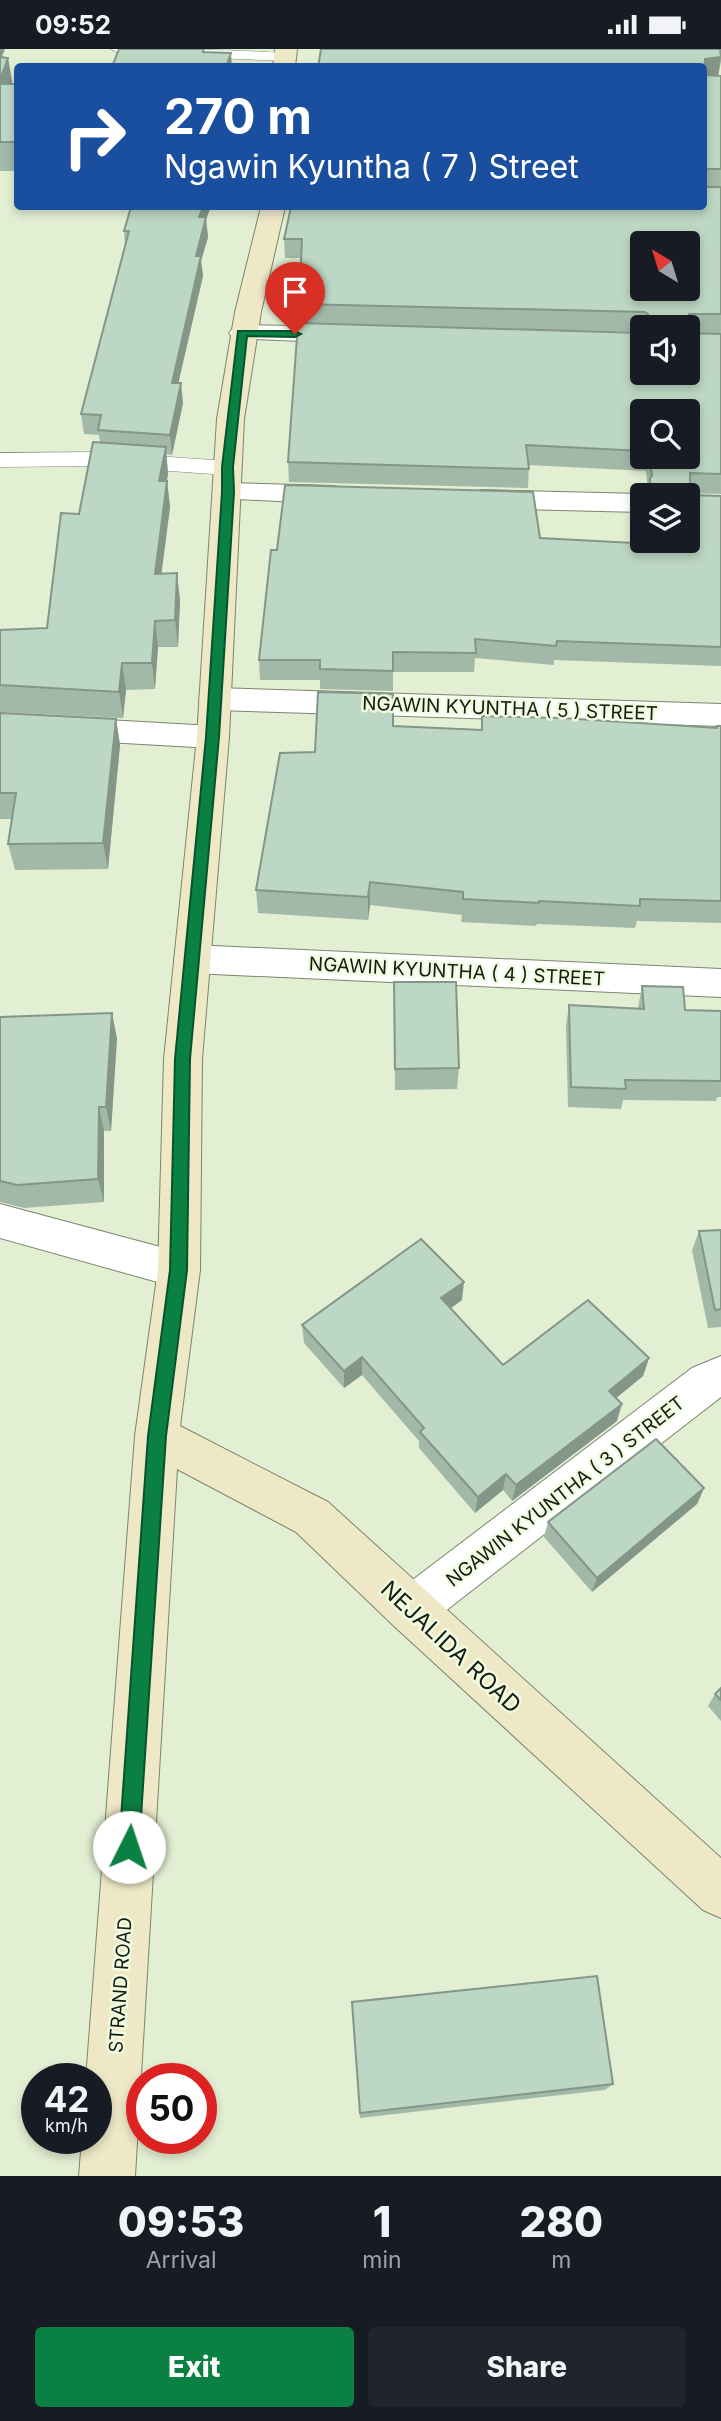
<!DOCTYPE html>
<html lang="en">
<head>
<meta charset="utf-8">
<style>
  body { margin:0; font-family:Inter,sans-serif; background:#20242c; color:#f1f3f6; height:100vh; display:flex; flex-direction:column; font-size:26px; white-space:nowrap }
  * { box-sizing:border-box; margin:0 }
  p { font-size:23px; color:#9ea1a6 }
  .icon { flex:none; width:38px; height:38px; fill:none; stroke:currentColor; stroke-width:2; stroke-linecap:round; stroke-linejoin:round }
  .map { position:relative; height:2127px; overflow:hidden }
  .sheet { display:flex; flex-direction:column; background:#171b24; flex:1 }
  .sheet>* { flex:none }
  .banner { position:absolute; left:14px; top:14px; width:693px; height:147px; border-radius:7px; box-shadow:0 4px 10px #0003; background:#1a4fa0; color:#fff; overflow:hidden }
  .needle { width:46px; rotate:322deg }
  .controls { position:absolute; left:630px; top:182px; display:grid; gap:14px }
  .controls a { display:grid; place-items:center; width:70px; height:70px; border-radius:7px; background:#171b24; box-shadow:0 4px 10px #0003; font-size:35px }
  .speed { position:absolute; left:21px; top:2014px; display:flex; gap:14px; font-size:35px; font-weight:700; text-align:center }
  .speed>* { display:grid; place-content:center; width:91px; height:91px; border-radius:50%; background:#171b24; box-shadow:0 4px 10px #0003; line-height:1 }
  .speed small { font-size:18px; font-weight:400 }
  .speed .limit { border:10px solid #d22; background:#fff; color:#111 }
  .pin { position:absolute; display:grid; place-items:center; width:60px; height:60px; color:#fff; margin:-72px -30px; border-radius:50% 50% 50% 0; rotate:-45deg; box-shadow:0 0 7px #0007 }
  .pin .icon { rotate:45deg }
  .me { position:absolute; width:77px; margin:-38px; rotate:4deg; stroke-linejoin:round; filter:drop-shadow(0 0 5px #0008) }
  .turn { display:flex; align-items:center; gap:24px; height:147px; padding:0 35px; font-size:32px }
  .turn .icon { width:91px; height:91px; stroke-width:2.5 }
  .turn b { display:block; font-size:49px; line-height:60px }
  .eta { display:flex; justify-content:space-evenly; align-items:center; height:119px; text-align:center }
  .eta b { font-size:42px; font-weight:800; line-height:49px }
  .cta { display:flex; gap:14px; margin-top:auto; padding:14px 35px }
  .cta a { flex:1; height:80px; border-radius:7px; background:#0b8043; color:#fff; font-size:28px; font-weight:800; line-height:80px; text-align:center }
  .cta a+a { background:#20242c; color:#f1f3f6 }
  .status { display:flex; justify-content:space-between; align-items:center; height:49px; padding:0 35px; background:#171b24; direction:ltr }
  .status svg { height:19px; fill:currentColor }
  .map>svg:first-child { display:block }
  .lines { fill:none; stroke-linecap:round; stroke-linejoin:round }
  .service-casing { stroke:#7b866d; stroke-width:1 }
  .minor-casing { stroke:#7b866d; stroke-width:2 }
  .secondary-casing { stroke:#7b866d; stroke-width:2 }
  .service { fill:#fff; fill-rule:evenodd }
  .minor { fill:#fff; fill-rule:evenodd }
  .secondary { fill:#eee8c7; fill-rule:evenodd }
  .wall { fill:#a2b9a8; fill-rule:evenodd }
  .shaded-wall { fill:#849688 }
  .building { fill:#bcd7c3; stroke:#849688; stroke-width:2; fill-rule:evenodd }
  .route { fill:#0b8043; stroke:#07532c; stroke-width:2 }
  .labels { text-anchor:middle; stroke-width:5; stroke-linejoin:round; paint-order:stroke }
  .street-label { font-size:19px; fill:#171b11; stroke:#f0fce0 }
  .near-street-label { font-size:23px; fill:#171b11; stroke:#f0fce0 }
</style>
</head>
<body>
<div class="status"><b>09:52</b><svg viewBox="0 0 49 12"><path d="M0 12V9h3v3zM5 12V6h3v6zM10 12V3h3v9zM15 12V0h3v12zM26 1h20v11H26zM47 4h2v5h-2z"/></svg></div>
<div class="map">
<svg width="721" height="2127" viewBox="0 0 721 2127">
  <rect width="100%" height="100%" fill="#e3efd3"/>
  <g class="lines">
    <g class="service-casing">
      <g id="service">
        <path d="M111 0C137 0 283 0 294 7L285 12 120 5Z"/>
        <path d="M99 403 227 412 235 414 238 419 235 424 227 426 99 417 0 418V404Z"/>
      </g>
    </g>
    <g class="minor-casing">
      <g id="minor">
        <path d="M242 276 348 278 357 281 361 286 357 291 348 294 233 289 229 284 233 279Z"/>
        <path d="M228 434 334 437 344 440 348 446 344 452 334 455 218 449 214 443 218 437Z"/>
        <path d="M482 441 642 445 646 446H642V463L482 459 472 456 468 450 472 444Z"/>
        <path d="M215 639 721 655V677L215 661 204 658 199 650 204 642Z"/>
        <path d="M0 665 213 677 224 680 229 688 224 696 213 699 0 687Z"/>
        <path d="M192 896 721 920V948L192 924 179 920 174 910 179 900Z"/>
        <path d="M0 1155 179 1203 194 1208 200 1221 194 1234 179 1239 0 1189Z"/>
        <path d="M721 1307V1348L426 1577 410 1584 394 1577 387 1561 394 1545 692 1319Z"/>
      </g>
    </g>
    <g class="secondary-casing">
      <g id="secondary">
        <path d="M275 0H297L295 18H273Z"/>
        <path d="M261 158H285L261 263 244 370 229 688 202 1010 200 1221 180 1377 328 1453 721 1809V1869L703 1861 394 1577 296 1483 177 1420 135 2127H79L82 2090H96V2030H86L135 1387 158 1221 164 1010 197 688 217 370 235 263Z"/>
      </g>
    </g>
    <use href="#service" class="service"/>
    <use href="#minor" class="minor"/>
    <use href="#secondary" class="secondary"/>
  </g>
  <g class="wall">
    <path d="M0 0 2 8 12 35H18V122H0Z"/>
    <path d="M321 0H721V13L718 27H721V445L690 444V446L721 447V617L554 611V616L475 609 474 623H393V642L320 640V631H260L259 611 540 489 648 495V492H688V446H647L648 440 646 422 529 416 528 439 289 433 288 413 299 274V255L301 209H285L284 190ZM404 277 642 283V278H688L642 284ZM642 362 688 408H642Z"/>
    <path d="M206 170 208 188 201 212 203 227 178 334 183 354 172 406 166 405 168 425 167 432 170 458 161 525 180 551 178 598H158L155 640 126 641 123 669 0 663V581L47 579 100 393 99 386 84 385 81 365 125 196 124 182Z"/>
    <path d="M0 664 116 670 120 696 108 820 15 821 8 795 12 770H0Z"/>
    <path d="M482 667 717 679V677H721V874L637 872 635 879 537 875 536 877 461 873 462 866 370 856 368 871 258 864 256 841 315 703 393 677 481 681Z"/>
    <path d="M394 933 459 1019 457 1040 395 1041Z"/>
    <path d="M642 937 685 961 721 962V1048H717L716 1052 623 1051 621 1060 568 1058 566 977 569 956 638 959Z"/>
    <path d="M0 968 117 989 111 1082H104V1153L24 1159 0 1153Z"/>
    <path d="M721 1181V1278L708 1279 692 1201 699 1182Z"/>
    <path d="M462 1251 451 1259 503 1316 649 1309 643 1327 616 1349 617 1372 512 1452 503 1441 475 1464 419 1399V1392L362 1326 344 1339 304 1294 302 1276Z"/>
    <path d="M704 1439 697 1455 592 1543 544 1488 548 1473Z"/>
    <path d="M721 1639V1672L708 1657 715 1645Z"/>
    <path d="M352 1953 613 2035 605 2041 360 2069Z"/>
  </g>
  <g class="shaded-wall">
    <path d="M0 0H5L0 12Z"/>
    <path d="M231 4 232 18H226Z"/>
    <path d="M721 8 718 27 704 28 705 10Z"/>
    <path d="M8 9 13 37 0 41V31Z"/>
    <path d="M203 158H211L206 170 208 188 201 212 203 227 174 353 172 334 196 207 199 168Z"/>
    <path d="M181 334 183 354 172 406 170 386Z"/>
    <path d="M166 398 168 425 162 458 159 432Z"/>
    <path d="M167 432 170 458 158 552 155 525Z"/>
    <path d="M177 524 180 551 178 598 175 571Z"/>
    <path d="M155 572 158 598 155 640 152 614Z"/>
    <path d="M122 614 126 641 123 669 119 643Z"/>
    <path d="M116 670 120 696 108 820 103 794Z"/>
    <path d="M370 833V856L368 871V848Z"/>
    <path d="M112 964 117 989 111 1082 106 1058Z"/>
    <path d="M99 1058 104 1082V1153L98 1130Z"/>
    <path d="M464 1233 462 1251 440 1267 441 1249Z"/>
    <path d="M362 1308V1326L344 1339V1322Z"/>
    <path d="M649 1309 643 1327 604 1359 609 1342Z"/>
    <path d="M622 1355 617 1372 512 1452 516 1436Z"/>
    <path d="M506 1425 503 1441 475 1464 478 1448Z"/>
    <path d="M704 1439 697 1455 592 1543 597 1529Z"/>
  </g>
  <g class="building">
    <path d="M119 0H204L203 3 231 4 226 18H150V16L112 18Z"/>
    <path d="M321 0H720L721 8 705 10 704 23 707 26 721 27V120H705V138H721V265H689V284L721 285V425L690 424V446L721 447V598L557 592 556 597 475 590 476 604 393 603V622L320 620V611H259L271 501H277L285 436 533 443 540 489 652 495V492H688V446H650V429L652 427 649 408H688V362H642V402L526 396 529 420 288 413 298 274 642 284V324H688V278H648V265L645 263 299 255 302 190H284L291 158H704V18H318ZM642 194H688V240H642Z"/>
    <path d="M0 8 8 9 0 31Z"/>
    <rect x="0" y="35" width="18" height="58"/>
    <path d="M131 158H203L199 168H206L196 207H201L172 334H181L170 386 98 381 101 366 81 365 129 182H124Z"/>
    <path d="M93 393 166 398 159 432H167L155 525 177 524 175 571 155 572 152 614H122L119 643 0 636V581L47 579 61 464 79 465Z"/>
    <path d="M318 643 393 645V677L482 681V667L562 669 717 679V677H721V852L640 850V857L539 852V854L463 850V843L370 833 368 848 256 841 280 704 315 703Z"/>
    <path d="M0 664 116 670 103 794 8 795 16 744H0Z"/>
    <path d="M394 933H456L459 1019 395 1020Z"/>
    <path d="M642 937 683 938 685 961 721 962V1032L625 1031 626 1040 571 1038 569 956 644 960Z"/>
    <path d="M112 964 106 1058H99L98 1130 17 1136 0 1132V968Z"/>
    <path d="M721 1181V1260L715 1261 699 1182Z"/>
    <path d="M421 1190 464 1233 441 1249 503 1316 588 1251 649 1309 609 1342 622 1355 516 1436 506 1425 478 1448 420 1383 424 1379 362 1308 344 1322 302 1276Z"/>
    <path d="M656 1390 704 1439 597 1529 548 1473Z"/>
    <path d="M721 1639V1651L715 1645Z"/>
    <path d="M597 1927 613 2035 360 2064 352 1953Z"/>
  </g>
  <path class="route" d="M238 282H295L301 285 295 288 247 287 233 418 234 443 219 688 190 1010 187 1221 166 1387 139 1798 136 1806 129 1809 122 1806 119 1798 148 1387 170 1221 175 1010 206 688 222 443V418Z"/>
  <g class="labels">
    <g class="street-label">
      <text transform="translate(510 659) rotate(2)" y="7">NGAWIN KYUNTHA ( 5 ) STREET</text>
      <text transform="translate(457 922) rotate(3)" y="7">NGAWIN KYUNTHA ( 4 ) STREET</text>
      <text transform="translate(565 1442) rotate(-38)" y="7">NGAWIN KYUNTHA ( 3 ) STREET</text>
      <text transform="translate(120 1936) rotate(-86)" y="7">STRAND ROAD</text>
    </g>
    <g class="near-street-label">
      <text transform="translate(451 1598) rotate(43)" y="8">NEJALIDA ROAD</text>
    </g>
  </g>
</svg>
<div class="controls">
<a><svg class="needle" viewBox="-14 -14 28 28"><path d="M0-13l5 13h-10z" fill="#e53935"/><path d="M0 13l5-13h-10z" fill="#9ea1a6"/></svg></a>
<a><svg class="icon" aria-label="sound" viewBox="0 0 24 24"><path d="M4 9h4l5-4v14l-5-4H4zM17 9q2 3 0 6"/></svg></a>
<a><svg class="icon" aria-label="search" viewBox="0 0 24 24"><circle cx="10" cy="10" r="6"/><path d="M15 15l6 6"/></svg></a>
<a><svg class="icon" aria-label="layers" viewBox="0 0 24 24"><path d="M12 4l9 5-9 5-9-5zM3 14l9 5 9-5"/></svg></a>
</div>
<div class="speed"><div>42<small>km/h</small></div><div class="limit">50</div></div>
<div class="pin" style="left:295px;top:285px;background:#d93025"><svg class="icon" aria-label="arrive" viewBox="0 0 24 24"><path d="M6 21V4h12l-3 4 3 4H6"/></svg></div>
<svg class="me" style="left:129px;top:1798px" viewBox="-20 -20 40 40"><circle r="19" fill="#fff"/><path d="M0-13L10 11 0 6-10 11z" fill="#0b8043"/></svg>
<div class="banner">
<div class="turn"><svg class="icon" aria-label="right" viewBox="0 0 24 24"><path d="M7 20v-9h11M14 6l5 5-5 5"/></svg><div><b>270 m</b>Ngawin Kyuntha ( 7 ) Street</div></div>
</div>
</div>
<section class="sheet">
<div class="eta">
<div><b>09:53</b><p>Arrival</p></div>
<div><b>1</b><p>min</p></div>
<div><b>280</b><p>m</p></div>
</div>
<div class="cta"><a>Exit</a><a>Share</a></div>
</section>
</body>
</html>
